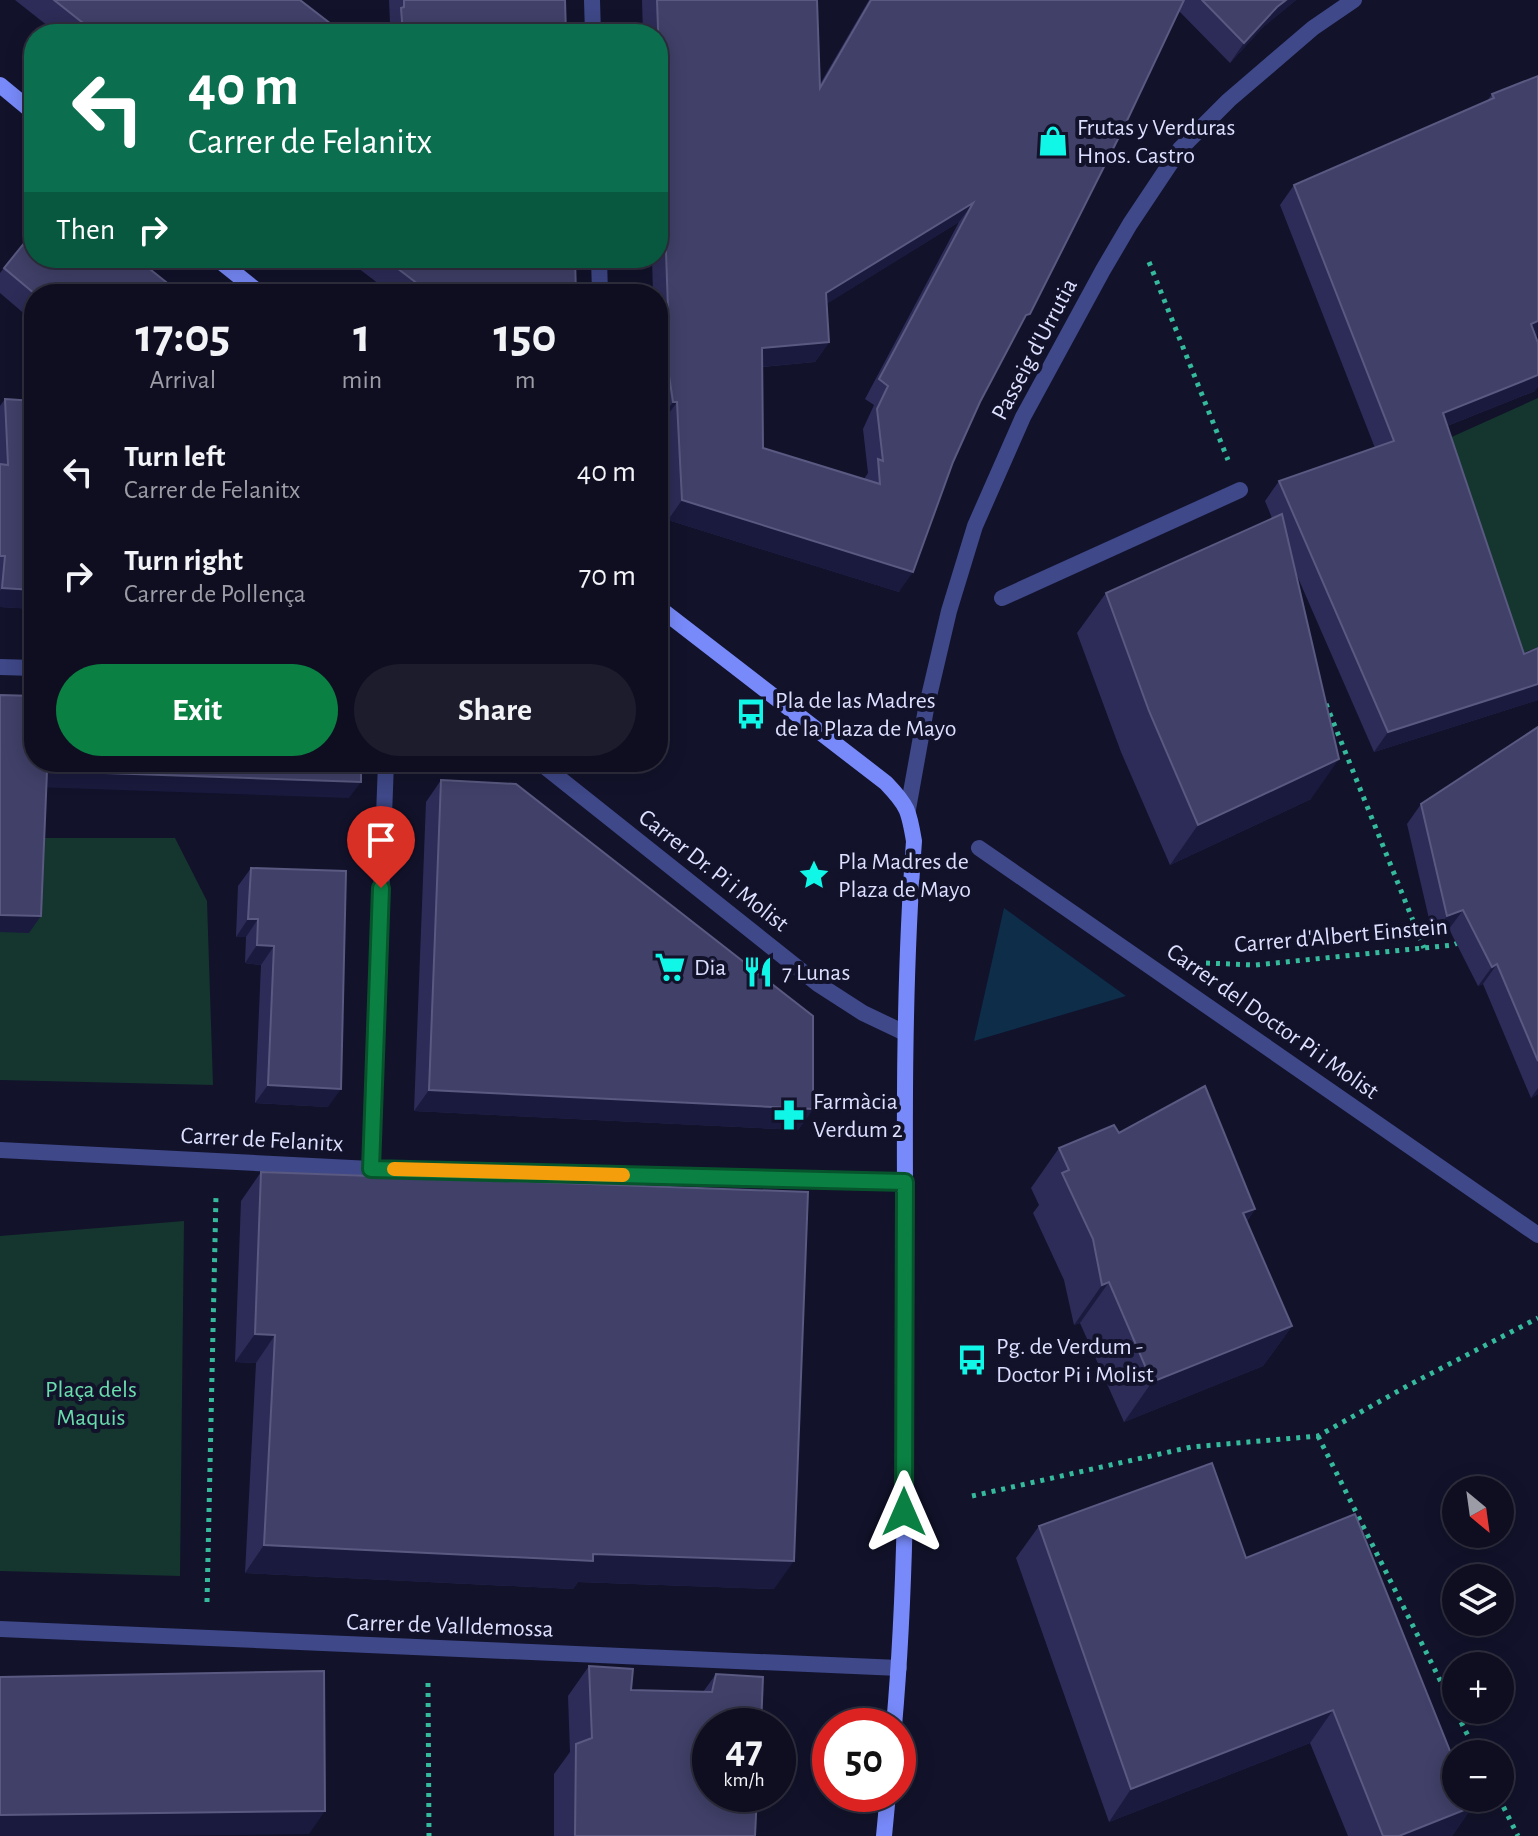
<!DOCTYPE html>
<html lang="en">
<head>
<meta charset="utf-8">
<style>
  body { margin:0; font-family:"Alegreya Sans",sans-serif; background:#1c1c2d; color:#f1f3f6; height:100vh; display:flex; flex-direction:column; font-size:30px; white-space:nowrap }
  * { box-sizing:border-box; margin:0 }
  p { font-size:26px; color:#9b9ca5 }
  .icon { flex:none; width:44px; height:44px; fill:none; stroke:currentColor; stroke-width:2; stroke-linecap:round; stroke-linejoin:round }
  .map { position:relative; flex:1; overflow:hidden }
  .drawer { position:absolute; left:24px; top:284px; width:644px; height:488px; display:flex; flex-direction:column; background:#0e0e20; border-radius:32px; box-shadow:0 4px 20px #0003,0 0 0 2px #2e2e3e }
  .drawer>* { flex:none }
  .hud { position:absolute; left:24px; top:24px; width:644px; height:244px; border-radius:32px; box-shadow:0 4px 20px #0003,0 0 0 2px #2e2e3e; background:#0b6e4f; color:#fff; overflow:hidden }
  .needle { width:52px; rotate:151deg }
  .controls { position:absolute; left:1442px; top:1476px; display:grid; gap:16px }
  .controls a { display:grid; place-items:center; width:72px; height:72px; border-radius:50%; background:#0e0e20; box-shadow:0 4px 20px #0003,0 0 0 2px #2e2e3e; font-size:40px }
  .speed { position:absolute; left:692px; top:1708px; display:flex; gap:16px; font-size:40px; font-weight:700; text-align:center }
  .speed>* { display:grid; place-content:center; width:104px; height:104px; border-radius:50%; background:#0e0e20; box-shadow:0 4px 20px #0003,0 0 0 2px #2e2e3e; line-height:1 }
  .speed small { font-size:20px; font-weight:400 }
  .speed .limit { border:12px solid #d22; background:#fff; color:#111 }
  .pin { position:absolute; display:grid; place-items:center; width:68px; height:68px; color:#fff; margin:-82px -34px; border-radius:50% 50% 50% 0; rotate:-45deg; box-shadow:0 0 8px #0007 }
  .pin .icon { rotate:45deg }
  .me { position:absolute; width:88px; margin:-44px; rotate:0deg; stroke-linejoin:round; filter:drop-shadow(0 0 6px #0008) }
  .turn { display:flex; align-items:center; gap:28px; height:168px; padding:0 32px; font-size:36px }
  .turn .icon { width:104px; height:104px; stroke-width:2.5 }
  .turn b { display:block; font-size:56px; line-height:68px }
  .then { display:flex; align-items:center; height:76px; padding:0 32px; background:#0003; gap:16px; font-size:30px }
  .eta { display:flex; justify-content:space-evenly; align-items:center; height:136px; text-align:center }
  .eta b { font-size:48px; font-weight:700; line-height:56px }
  .cta { display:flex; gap:16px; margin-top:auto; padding:16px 32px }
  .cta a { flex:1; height:92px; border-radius:48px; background:#0b8043; color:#fff; font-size:32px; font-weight:700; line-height:92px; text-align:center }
  .cta a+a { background:#1c1c2d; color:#f1f3f6 }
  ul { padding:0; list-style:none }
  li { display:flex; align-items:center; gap:24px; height:104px; padding:0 32px }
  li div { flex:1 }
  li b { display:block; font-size:30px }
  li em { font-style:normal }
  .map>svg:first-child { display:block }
  .green { fill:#15352f }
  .water { fill:#0d2d49 }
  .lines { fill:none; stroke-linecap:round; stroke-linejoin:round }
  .path { stroke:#35ba9c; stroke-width:5; stroke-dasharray:4 6; stroke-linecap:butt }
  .pedestrian { stroke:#3f4888; stroke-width:16 }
  .minor { stroke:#3f4888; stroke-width:16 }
  .tertiary { stroke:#3f4888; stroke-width:16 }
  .secondary { stroke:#788afa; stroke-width:16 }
  .wall { fill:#2d2c58; fill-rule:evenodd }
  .shaded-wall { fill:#1a1a3e }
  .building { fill:#404069; stroke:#595981; stroke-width:2; fill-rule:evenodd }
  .route-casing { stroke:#07532c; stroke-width:20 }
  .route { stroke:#0b8043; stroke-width:14 }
  .slow { stroke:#f59e0b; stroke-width:14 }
  .labels { text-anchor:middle; stroke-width:8; stroke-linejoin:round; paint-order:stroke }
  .poi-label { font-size:24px; fill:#dddffe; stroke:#12122b; text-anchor:start }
  .street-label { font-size:24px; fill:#dddffe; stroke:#12122b }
  .park-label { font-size:24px; fill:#6addad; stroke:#12122b }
</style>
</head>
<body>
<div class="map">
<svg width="1538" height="1836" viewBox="0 0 1538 1836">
  <rect width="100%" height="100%" fill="#12122b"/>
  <g class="green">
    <path d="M1538 398V647L1518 655 1436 444Z"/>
    <path d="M33 838H175L207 901 213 1085 0 1080V932Z"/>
    <path d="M184 1221 180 1576 0 1571V1236Z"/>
  </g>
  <path class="water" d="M1004 908 1126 996 974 1041Z"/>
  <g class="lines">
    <g class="path">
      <path d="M1149 262 1228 460"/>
      <path d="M1326 704 1424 948"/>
      <path d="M1206 963 1255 965 1453 945 1462 941"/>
      <path d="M1318 1436 1477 1754"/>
      <path d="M972 1496 1191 1447 1318 1436 1409 1385 1538 1318"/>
      <path d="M207 1602 216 1195"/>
      <path d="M428 1683 429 1836"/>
      <path d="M1499 1798 1518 1836"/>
    </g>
    <g class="pedestrian">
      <path d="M1002 598 1240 490"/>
      <path d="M979 848 1538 1235"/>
    </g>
    <g class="minor">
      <path d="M592 0 593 34"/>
      <path d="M599 258 600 294"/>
      <path d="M908 809 926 709 949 611 975 526 1023 417 1103 270 1130 224 1180 149 1229 100 1313 28 1354 0"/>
      <path d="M0 1150 371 1169 905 1182"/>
      <path d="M371 1169 386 762"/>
      <path d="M0 1629 899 1668"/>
    </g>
    <g class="tertiary">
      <path d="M0 667 34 668"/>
      <path d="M539 762 818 984 863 1013 905 1033"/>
    </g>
    <g class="secondary">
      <path d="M0 85 34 113"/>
      <path d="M216 258 261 294"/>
      <path d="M658 607 886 783C908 806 909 811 914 841 892 1136 920 1432 894 1726"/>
      <path d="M884 1836 888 1794"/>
    </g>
  </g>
  <g class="wall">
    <path d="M15 0H300L344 34H58Z"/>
    <path d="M389 0H565L566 34H387V28L390 23Z"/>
    <path d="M642 0H817L820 84 869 0H1296L1263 27 1230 63 1179 11 1016 334 980 402 953 462 899 592 668 520 663 422H659L658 414V294H653L652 258H658V34H643ZM959 222 865 399 874 405 863 429 868 473 864 479 763 448 762 367 815 362 829 342 826 304Z"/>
    <path d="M1538 76V335L1535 336V391L1447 426 1524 654 1538 648V700L1374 752 1295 571 1311 799 1170 865 1121 752 1077 633 1106 593 1272 518 1265 501 1279 481 1375 448 1280 205 1294 185 1487 101 1492 94Z"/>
    <path d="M345 258H575L576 294H392Z"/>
    <path d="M4 268 181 294H34V322L0 293V273Z"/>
    <path d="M5 399 34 401V609L0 607V406Z"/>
    <path d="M1538 727V1094L1531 1098 1483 984 1478 986 1449 929 1433 936 1407 824 1421 804Z"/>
    <path d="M441 780 813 1109 798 1130 414 1111 426 802Z"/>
    <path d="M251 868 328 1107 255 1103 261 965 245 963 246 937H236L238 886Z"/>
    <path d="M1119 1133 1255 1209 1247 1221 1292 1326 1263 1366 1124 1422 1080 1323 1074 1325 1064 1280 1033 1213 1039 1205 1031 1188 1059 1148Z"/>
    <path d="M261 1172 774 1589 578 1582 573 1589 245 1573 256 1363 235 1362 241 1201Z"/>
    <path d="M1039 1526 1246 1558 1472 1807 1452 1836H1348L1310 1743 1109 1822 1016 1558Z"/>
    <path d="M589 1666 631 1690 703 1692 716 1674 755 1836H554V1774L570 1752 568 1696Z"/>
  </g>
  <g class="shaded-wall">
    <path d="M1286 0H1296L1263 27 1230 63 1244 43 1277 7Z"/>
    <path d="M973 203 959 222 812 313 826 293Z"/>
    <path d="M1538 321V335L1517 344 1531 324Z"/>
    <path d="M829 342 815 362 748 368 762 348Z"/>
    <path d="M1538 375V387L1535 391 1429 433 1443 413Z"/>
    <path d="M673 402H677L663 422H659Z"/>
    <path d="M682 500 913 572 899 592 668 520Z"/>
    <path d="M2 588 34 590V609L0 607V591Z"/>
    <path d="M1538 684V700L1374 752 1388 732Z"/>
    <path d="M1339 759 1311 799 1170 865 1198 825Z"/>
    <path d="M47 771 361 782 349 798 35 787Z"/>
    <path d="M1463 910 1449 929 1433 936 1447 916Z"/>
    <path d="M0 915 41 916 29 933 0 932Z"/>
    <path d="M248 919H258L246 937H236Z"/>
    <path d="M257 945 274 946 261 965 245 963Z"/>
    <path d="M1497 964 1483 984 1478 986 1492 967Z"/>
    <path d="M268 1085 341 1089 328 1107 255 1103Z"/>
    <path d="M1538 1088V1094L1531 1098Z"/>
    <path d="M429 1090 813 1109 798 1130 414 1111Z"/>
    <path d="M1255 1209 1226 1250 1243 1213Z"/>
    <path d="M1109 1282 1080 1323 1074 1325 1102 1285Z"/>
    <path d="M1292 1326 1263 1366 1124 1422 1152 1382Z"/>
    <path d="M255 1334 275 1335 256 1363 235 1362Z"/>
    <path d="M264 1545 593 1554 794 1561 774 1589 578 1582 573 1589 245 1573Z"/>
    <path d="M1333 1710 1310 1743 1109 1822 1131 1789Z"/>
    <path d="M1472 1807 1452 1836H1399Z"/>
    <path d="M325 1811 309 1834 150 1836H0V1815Z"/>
  </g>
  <g class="building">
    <path d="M54 0H300L344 34H97Z"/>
    <path d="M404 0H565L566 34H403L401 8 404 7Z"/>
    <path d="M657 0H817L820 88 871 0H1184L1124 127 1030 314 1026 315 980 402 953 462 913 572 682 500 677 402H673L665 349 663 308H668ZM973 203 879 379 888 386 877 409 883 461 878 459 880 484 763 448 762 348 829 342 826 293Z"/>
    <path d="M1202 0H1286L1277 7 1244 43Z"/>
    <path d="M1538 76V321L1531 324 1538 343V375L1443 413 1524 654 1538 648V684L1388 732 1279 481 1394 441 1294 185 1494 98 1492 94Z"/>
    <path d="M34 231V258H136L181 294H35L4 268Z"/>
    <path d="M384 258H575L576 294H431Z"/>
    <path d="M5 399 34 401V590L2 588 5 556H0V464L8 465Z"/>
    <path d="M1282 514 1339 759 1198 825 1149 711 1106 593Z"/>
    <path d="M0 695 34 696V762H361V782L47 771 41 916 0 915Z"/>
    <path d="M1538 727V1061L1497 964 1492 967 1463 910 1447 916 1421 804Z"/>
    <path d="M441 780 516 784 813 1016V1109L429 1090Z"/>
    <path d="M251 868 346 871 341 1089 268 1085 274 946 257 945 258 919H248Z"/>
    <path d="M1205 1086 1255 1209 1243 1213 1292 1326 1152 1382 1109 1282 1102 1285 1093 1239 1062 1173 1069 1170 1059 1148 1114 1125 1119 1133Z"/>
    <path d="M261 1172 808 1192 794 1561 593 1554V1561L264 1545 275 1335 255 1334Z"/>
    <path d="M1212 1463 1246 1558 1355 1514 1456 1766V1798H1469L1472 1807 1399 1836H1383L1333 1710 1131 1789 1039 1526Z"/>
    <path d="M589 1666 633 1669 631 1690 712 1692 716 1674 763 1677 761 1726H710V1794H757L755 1836H575L576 1744 592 1738Z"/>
    <path d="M324 1671 325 1811 0 1815V1677Z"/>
  </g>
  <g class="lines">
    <g class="route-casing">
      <path id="route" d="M381 888 371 1169 905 1182 904 1512"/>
    </g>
    <use href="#route" class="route"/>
    <path class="slow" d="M394 1169 623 1175"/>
  </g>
  <defs>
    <g id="shop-bare" transform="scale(2.4)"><path d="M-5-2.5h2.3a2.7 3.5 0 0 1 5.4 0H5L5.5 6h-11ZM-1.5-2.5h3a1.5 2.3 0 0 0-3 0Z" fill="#10f7e8" stroke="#12122b" stroke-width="2.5" paint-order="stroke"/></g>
    <g id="bus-bare" transform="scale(2.4)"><path d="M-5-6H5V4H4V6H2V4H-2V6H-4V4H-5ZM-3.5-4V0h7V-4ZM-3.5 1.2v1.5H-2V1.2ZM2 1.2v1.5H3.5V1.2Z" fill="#10f7e8" stroke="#12122b" stroke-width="2.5" paint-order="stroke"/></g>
    <g id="sight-bare" transform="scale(2.4)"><path d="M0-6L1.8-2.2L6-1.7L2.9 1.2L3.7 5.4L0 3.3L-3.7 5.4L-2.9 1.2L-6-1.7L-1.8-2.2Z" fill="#10f7e8" stroke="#12122b" stroke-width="2.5" paint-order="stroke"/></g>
    <g id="supermarket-bare" transform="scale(2.4)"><path d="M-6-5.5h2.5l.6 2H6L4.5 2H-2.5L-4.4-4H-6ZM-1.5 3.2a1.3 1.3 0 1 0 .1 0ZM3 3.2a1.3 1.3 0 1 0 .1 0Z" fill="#10f7e8" stroke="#12122b" stroke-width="2.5" paint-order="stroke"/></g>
    <g id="restaurant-bare" transform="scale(2.4)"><path d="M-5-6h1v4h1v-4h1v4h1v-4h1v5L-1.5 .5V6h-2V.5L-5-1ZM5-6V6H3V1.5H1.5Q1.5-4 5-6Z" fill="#10f7e8" stroke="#12122b" stroke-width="2.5" paint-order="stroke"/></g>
    <g id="pharmacy-bare" transform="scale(2.4)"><path d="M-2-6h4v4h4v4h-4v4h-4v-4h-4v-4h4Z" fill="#10f7e8" stroke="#12122b" stroke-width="2.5" paint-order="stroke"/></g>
  </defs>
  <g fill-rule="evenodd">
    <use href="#shop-bare" x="1053" y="141"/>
    <use href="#bus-bare" x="751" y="714"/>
    <use href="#sight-bare" x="814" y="875"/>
    <use href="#supermarket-bare" x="670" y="967"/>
    <use href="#restaurant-bare" x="758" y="972"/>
    <use href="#pharmacy-bare" x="789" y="1115"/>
    <use href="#bus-bare" x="972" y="1360"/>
  </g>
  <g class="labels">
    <g class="poi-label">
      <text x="1077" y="135">Frutas y Verduras<tspan x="1077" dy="28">Hnos. Castro</tspan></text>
      <text x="775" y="708">Pla de las Madres<tspan x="775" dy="28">de la Plaza de Mayo</tspan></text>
      <text x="838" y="869">Pla Madres de<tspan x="838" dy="28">Plaza de Mayo</tspan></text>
      <text x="694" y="975">Dia</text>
      <text x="782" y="980">7 Lunas</text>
      <text x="813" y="1109">Farmàcia<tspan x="813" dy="28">Verdum 2</tspan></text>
      <text x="996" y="1354">Pg. de Verdum -<tspan x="996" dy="28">Doctor Pi i Molist</tspan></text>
    </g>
    <g class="street-label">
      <text transform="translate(1034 349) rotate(-62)" y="8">Passeig d'Urrutia</text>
      <text transform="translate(714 870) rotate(38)" y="8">Carrer Dr. Pi i Molist</text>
      <text transform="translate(1341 935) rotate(-5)" y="8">Carrer d'Albert Einstein</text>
      <text transform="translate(1273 1021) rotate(35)" y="8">Carrer del Doctor Pi i Molist</text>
      <text transform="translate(262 1139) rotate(3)" y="8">Carrer de Felanitx</text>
      <text transform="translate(450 1625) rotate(2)" y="8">Carrer de Valldemossa</text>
    </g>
    <g class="park-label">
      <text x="91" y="1397">Plaça dels<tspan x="91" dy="28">Maquis</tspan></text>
    </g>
  </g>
</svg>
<div class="controls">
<a><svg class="needle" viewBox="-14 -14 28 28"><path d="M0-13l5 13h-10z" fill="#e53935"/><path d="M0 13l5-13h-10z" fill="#9b9ca5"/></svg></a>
<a><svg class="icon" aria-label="layers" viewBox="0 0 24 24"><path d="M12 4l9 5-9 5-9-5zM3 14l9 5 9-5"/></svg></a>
<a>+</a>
<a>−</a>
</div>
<div class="speed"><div>47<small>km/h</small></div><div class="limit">50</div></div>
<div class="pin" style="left:381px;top:888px;background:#d93025"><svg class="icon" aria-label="arrive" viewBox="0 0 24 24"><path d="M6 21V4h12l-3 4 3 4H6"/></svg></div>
<svg class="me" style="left:904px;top:1512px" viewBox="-20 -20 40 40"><path d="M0-17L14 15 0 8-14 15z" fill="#0b8043" stroke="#fff" stroke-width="4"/></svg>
<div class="hud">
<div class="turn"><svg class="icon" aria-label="left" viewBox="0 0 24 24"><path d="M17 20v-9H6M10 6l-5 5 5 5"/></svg><div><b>40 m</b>Carrer de Felanitx</div></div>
<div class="then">Then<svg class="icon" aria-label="right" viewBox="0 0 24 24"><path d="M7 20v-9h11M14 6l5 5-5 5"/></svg></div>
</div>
<section class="drawer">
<div class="eta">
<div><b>17:05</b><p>Arrival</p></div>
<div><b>1</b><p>min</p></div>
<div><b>150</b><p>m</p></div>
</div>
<ul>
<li><svg class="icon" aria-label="left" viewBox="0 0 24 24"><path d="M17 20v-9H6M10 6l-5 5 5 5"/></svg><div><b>Turn left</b><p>Carrer de Felanitx</p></div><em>40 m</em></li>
<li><svg class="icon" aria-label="right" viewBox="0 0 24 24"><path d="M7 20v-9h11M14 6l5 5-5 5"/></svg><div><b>Turn right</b><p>Carrer de Pollença</p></div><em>70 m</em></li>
</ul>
<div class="cta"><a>Exit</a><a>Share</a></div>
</section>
</div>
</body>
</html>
